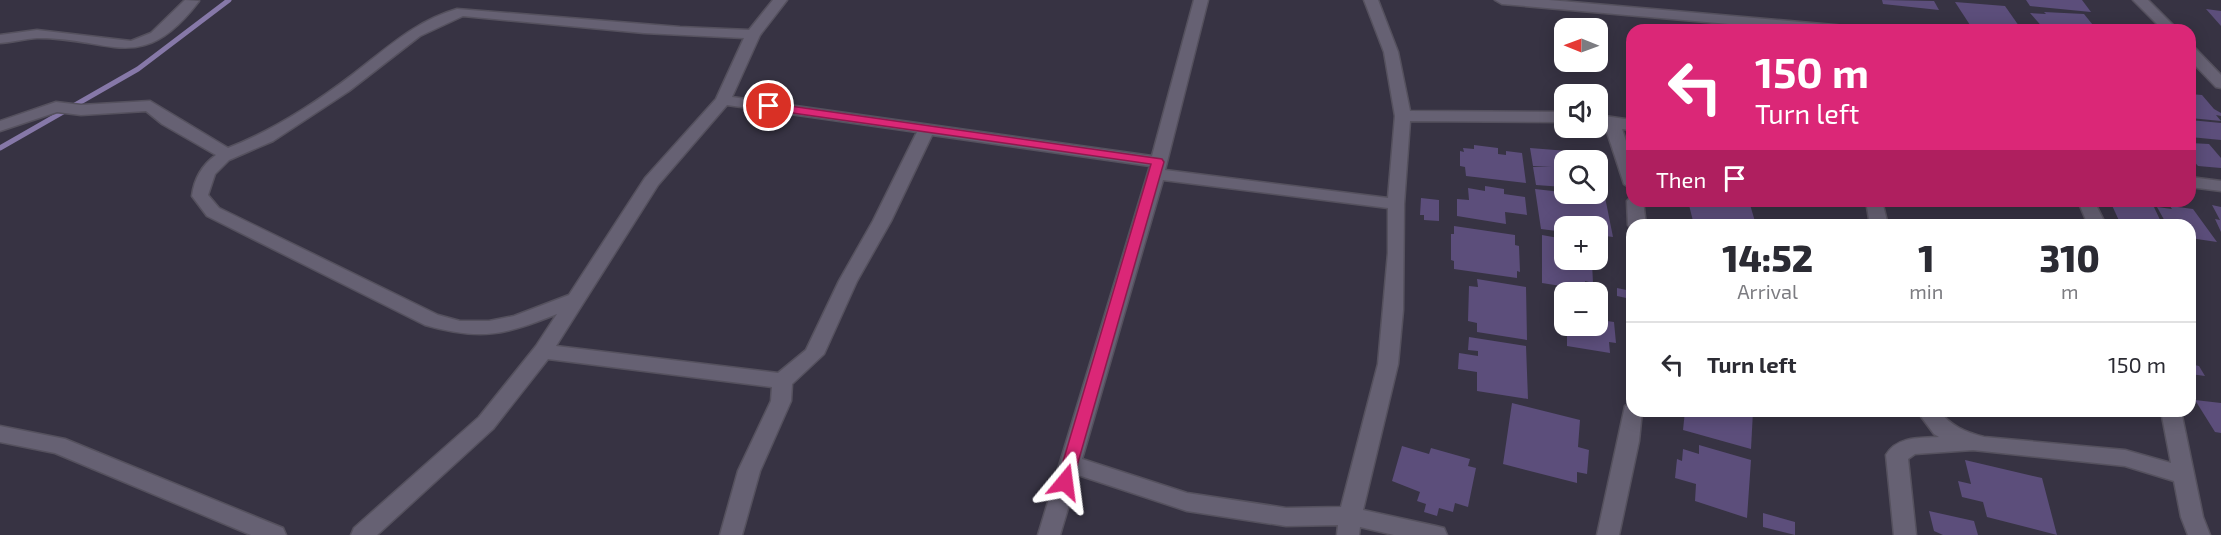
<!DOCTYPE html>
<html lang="en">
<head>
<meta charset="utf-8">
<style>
  body { margin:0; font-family:"Exo 2",sans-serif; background:#f7f7f7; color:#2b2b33; height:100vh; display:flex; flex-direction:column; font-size:22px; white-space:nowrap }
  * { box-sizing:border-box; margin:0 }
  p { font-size:20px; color:#7c7c81 }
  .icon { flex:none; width:33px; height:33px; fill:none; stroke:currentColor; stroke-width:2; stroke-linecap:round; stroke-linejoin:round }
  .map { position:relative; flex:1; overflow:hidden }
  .side { position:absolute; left:1626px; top:219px; width:570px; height:198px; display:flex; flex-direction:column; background:#fff; border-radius:18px; box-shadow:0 3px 15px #0003 }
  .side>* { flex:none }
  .banner { position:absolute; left:1626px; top:24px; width:570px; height:183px; border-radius:18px; box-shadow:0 3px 15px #0003; background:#db2777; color:#fff; overflow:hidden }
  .needle { width:39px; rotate:271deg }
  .fabs { position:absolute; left:1554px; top:18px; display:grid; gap:12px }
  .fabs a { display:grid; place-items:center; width:54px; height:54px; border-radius:12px; background:#fff; box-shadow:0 3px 15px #0003; font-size:30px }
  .pin { position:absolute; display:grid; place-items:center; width:51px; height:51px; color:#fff; margin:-26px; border:3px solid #fff; border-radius:50%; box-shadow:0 2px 6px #0007 }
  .me { position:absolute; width:66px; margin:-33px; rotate:16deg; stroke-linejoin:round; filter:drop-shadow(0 0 4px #0008) }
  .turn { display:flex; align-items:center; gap:21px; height:126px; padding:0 30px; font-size:27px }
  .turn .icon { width:78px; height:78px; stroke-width:2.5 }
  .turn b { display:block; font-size:42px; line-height:51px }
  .then { display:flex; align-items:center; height:57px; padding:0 30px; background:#0003; gap:12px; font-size:22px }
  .eta { display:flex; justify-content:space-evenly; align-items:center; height:102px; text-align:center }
  .eta b { font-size:36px; font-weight:800; line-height:42px }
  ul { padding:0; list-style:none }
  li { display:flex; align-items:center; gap:18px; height:84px; padding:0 30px; border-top:2px solid #e1e1e2 }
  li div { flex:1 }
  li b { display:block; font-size:22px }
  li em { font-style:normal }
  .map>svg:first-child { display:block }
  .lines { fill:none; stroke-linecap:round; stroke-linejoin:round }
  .stream { stroke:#8678a8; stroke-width:5 }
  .building { fill:#5c4e7b }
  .minor-casing { stroke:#55515e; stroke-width:3 }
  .minor { fill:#666173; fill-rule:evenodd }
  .route { fill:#db2777; stroke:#8e194d; stroke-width:1.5 }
</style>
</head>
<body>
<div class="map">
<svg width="2221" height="535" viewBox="0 0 2221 535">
  <rect width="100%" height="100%" fill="#373343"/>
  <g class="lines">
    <path class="stream" d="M0 148 138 69 229 0"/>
  </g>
  <g class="building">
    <path d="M1882 0 1934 1 1939 10 1883 4Z"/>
    <path d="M2026 0H2082L2091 12 2030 6Z"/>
    <path d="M1955 2 2005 6 2019 26 1970 25Z"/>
    <path d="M2206 9 2221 11V26Z"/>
    <path d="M2044 12 2084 14 2097 30H2045L2030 13 2046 14Z"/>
    <path d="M2190 94 2202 95 2214 109 2221 113V116L2216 115 2221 121 2190 118Z"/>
    <path d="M2190 120 2221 123V140L2190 137Z"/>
    <path d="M2190 143 2209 144 2221 158V168L2198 166 2190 157Z"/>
    <path d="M1474 145 1498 148V154L1506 155V151L1522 153 1526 183 1466 176 1465 167 1460 166V151L1464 152 1463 148 1474 149Z"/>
    <path d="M1530 148 1568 151 1570 160H1564V187L1536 185 1533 167H1551L1533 166Z"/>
    <path d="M1485 186 1504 189V194L1525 197 1527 215 1505 212 1506 224 1457 216V199L1469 200 1468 188 1485 191Z"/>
    <path d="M1535 189 1605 197 1613 237 1598 235V226H1564V232L1541 229Z"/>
    <path d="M1421 198 1439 200V221L1424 220V215H1420Z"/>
    <path d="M1688 201H1749L1756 225H1694Z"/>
    <path d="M2110 201 2153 205 2162 224 2121 225Z"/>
    <path d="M2212 205 2221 207V232L2215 219 2220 220Z"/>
    <path d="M2170 206 2193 209 2217 242 2190 238V225H2167L2157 207 2172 209Z"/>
    <path d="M1454 226 1515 235V245L1519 246 1520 272 1517 271V278L1454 269V261L1451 260V234H1454Z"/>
    <path d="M1542 235 1564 239V260H1584L1592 263 1593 283 1585 281 1586 290 1542 283Z"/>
    <path d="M1477 279 1526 287 1527 340 1477 332V323L1468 321 1469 286 1478 287Z"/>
    <path d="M1617 288 1631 291V299L1617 296Z"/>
    <path d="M1598 302 1606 303 1607 321 1614 322 1616 343 1609 342 1610 353 1567 346V335L1558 333 1557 309 1564 310V326H1598Z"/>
    <path d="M1469 337 1526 346 1528 399 1477 391V372L1458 369 1459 353 1478 356V351L1468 350Z"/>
    <path d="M2190 364 2199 366 2205 376 2190 374Z"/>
    <path d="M2195 400 2221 403V433L2215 432Z"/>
    <path d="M1512 403 1580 420 1578 447 1589 450 1587 474 1577 472V483L1503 464Z"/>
    <path d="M1685 411H1753L1751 449 1683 430Z"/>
    <path d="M1699 445 1751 460 1747 518 1695 501 1696 484 1675 478 1677 459 1682 461 1683 449 1699 454Z"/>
    <path d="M1402 446 1429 454 1431 448 1470 459 1468 466 1476 468 1468 507 1455 503 1453 512 1439 508 1437 516 1424 512 1426 504 1417 501 1420 492 1392 481Z"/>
    <path d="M1965 460 2042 478 2057 535 1987 517 1983 502 1962 497 1958 481 1971 484Z"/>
    <path d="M1929 511 1974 521 1978 535H1943L1934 531Z"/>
    <path d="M1763 513 1795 522V535L1763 527Z"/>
  </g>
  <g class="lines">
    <g class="minor-casing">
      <g id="minor">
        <path d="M185 0 199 1C141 77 111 37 37 38 25 39 12 42 0 43V35L37 30 131 41 151 33Z"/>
        <path d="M773 0H787L760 35 732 97 1152 156 1194 0H1208L1165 170 1388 198 1395 116 1384 52 1364 0H1378L1398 52 1410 111 1564 112V122L1410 121 1404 204 1403 310 1398 364 1363 510 1436 526 1444 528 1447 535H1394L1360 527 1359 535H1337L1338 525 1286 526 1187 511 1078 475 1060 535H1038L1150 166 932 135 891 221 857 281 824 354 792 384 791 401 760 471 742 535H720L738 471 771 401 772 387 548 359 493 429 377 535H351L354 528 479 417 536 346 557 314C504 335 481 341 425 325L207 216 192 196C194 179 202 165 216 155L162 124 146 111 81 115 57 112 0 131V121L56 102 81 105 150 101 228 148C272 131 314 104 352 75 386 49 415 21 457 9L680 27 749 30ZM463 16 644 33 744 38 716 99 645 178 569 295 514 316 489 321H460L438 315 219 208 208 195 215 174 229 160 273 141 349 91 420 36ZM727 105 917 132 873 221 839 281 806 350 778 373 556 346 658 185ZM1163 180 1388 208V253L1378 364 1341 507 1286 508 1187 493 1082 459Z"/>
        <path d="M1495 0H1549L1845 26 1852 30H1797L1502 4Z"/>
        <path d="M2133 0H2148L2178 30H2163Z"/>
        <path d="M2190 47 2195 48 2221 75V88L2216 87 2190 60Z"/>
        <path d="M1598 115 1632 120V130L1622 129 1632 159V189L1624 184 1605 126 1598 125Z"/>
        <path d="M2190 177 2221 181V191L2190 187Z"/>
        <path d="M1632 196V201H1643L1646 225H1632V229L1628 225 1627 201Z"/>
        <path d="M1866 201H1882L1888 225H1870Z"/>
        <path d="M2078 201H2094L2106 225H2088Z"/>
        <path d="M1632 403V411H1642L1639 441 1619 535H1597L1625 406Z"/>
        <path d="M1917 411H1939C1951 426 1965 432 1984 437L2125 450 2171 463 2161 411H2181L2203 517 2210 535H2188L2181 517 2174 481 2125 466 1973 450 1915 454 1908 459 1916 535H1894L1886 455C1897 436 1921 438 1939 437L1934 434Z"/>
        <path d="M0 426 65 439 283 528 286 535H251L55 453 0 442Z"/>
      </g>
    </g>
    <use href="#minor" class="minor"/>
  </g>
  <path class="route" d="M769 103 1162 159 1164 162 1071 487H1059L1057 482 1151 164 764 109 763 106Z"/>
</svg>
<div class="fabs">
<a><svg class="needle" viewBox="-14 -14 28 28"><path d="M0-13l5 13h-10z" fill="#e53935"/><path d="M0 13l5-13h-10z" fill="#7c7c81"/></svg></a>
<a><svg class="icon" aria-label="sound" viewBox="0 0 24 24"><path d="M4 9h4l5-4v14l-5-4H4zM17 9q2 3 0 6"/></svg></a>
<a><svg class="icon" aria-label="search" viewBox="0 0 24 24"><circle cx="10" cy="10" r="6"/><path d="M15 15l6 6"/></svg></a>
<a>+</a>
<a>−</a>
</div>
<div class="pin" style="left:769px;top:106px;background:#d93025"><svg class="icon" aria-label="arrive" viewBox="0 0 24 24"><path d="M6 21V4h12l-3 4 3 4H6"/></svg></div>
<svg class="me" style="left:1065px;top:482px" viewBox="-20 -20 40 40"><path d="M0-17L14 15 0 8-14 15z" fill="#db2777" stroke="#fff" stroke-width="4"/></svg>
<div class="banner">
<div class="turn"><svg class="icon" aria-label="left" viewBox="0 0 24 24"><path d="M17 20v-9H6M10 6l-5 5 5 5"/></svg><div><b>150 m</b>Turn left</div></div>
<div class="then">Then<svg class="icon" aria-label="arrive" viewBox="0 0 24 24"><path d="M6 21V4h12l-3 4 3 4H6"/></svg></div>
</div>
<section class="side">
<div class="eta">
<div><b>14:52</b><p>Arrival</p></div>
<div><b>1</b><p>min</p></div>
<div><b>310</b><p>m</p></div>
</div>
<ul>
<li><svg class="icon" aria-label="left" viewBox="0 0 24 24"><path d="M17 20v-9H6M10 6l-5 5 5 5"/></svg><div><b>Turn left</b></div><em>150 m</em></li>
</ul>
</section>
</div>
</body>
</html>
